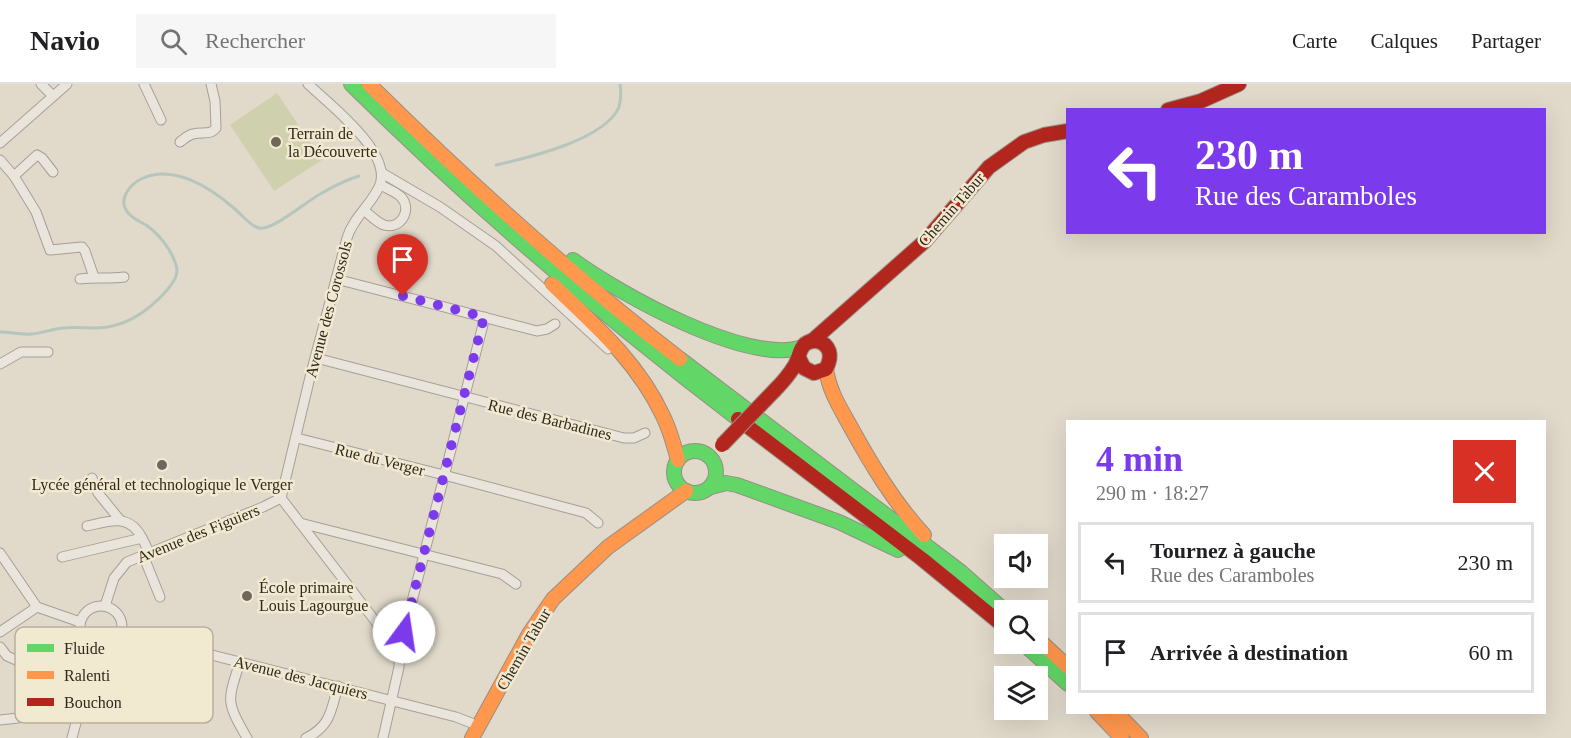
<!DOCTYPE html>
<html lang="fr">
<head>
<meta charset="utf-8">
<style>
  body { margin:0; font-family:"Times New Roman",serif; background:#f6f6f6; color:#202124; height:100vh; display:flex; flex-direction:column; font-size:22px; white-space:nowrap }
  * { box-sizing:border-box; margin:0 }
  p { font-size:20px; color:#757577 }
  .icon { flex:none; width:33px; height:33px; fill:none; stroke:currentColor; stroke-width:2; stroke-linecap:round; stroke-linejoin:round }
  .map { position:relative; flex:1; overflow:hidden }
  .panel { position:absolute; left:1066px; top:336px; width:480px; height:294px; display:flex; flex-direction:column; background:#fff; border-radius:0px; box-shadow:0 6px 24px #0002 }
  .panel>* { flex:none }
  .hud { position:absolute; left:1066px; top:24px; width:480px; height:126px; border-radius:0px; box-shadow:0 6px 24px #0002; background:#7c3aed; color:#fff; overflow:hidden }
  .tools { position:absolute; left:994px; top:450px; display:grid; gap:12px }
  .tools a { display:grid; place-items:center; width:54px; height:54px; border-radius:0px; background:#fff; box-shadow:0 6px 24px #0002; font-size:30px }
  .pin { position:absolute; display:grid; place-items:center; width:51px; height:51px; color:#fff; margin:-62px -26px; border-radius:50% 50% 50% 0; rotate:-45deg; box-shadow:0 0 6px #0007 }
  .pin .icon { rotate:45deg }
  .me { position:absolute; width:66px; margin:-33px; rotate:14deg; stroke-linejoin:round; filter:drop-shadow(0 0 4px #0008) }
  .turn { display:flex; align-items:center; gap:21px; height:126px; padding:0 30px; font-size:27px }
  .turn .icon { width:78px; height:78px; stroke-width:2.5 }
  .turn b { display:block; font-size:42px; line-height:51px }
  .round { display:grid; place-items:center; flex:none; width:63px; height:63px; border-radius:0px; background:#f6f6f6 }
  .head { display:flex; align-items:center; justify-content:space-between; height:102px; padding:0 30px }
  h1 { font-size:36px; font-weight:700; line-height:45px; color:#7c3aed }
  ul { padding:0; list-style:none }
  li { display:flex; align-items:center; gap:18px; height:81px; margin:0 12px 9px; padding:0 18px; border:3px solid #e0e0e0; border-radius:0px }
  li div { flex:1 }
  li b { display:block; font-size:22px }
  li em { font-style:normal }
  header { display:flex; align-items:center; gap:36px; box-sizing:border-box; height:84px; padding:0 30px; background:#fff; border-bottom:2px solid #e0e0e0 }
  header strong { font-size:28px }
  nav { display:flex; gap:33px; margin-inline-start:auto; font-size:21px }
  .search { width:420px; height:54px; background:#f6f6f6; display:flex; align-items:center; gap:15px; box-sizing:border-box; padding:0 21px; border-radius:0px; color:#757577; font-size:22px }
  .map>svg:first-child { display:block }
  .green { fill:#cfd0ae }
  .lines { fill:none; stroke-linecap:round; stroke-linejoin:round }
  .stream { stroke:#b6c6bc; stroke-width:3 }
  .street-casing { stroke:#a69f95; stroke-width:11 }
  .fast-casing { stroke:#968f84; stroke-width:16 }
  .slow-casing { stroke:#968f84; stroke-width:16 }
  .jam-casing { stroke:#968f84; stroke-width:16 }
  .street { stroke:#eae5dc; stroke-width:9 }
  .fast { stroke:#63d668; stroke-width:14 }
  .slow { stroke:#ff974d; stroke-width:14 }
  .jam { stroke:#b3261e; stroke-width:14 }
  .jam-bridge-casing { stroke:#968f84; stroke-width:16; stroke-linecap:butt }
  .jam-bridge { stroke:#b3261e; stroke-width:14 }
  .route { stroke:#7c3aed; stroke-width:10; stroke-dasharray:0 18 }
  .poi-dot { fill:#70665b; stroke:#f2e9d1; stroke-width:2 }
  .labels { text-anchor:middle; stroke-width:5; stroke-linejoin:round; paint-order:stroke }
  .poi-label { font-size:16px; fill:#33281e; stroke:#f2e9d1; text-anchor:start }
  .street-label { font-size:16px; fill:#33281e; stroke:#f2e9d1 }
  .key { fill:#f2e9d1; stroke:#b9af9b; stroke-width:1.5 }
  .key-label { font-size:16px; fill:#33281e }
</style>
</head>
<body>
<header>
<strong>Navio</strong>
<div class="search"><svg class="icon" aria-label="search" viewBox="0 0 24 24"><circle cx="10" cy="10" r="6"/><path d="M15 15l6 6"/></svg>Rechercher</div>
<nav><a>Carte</a><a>Calques</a><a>Partager</a></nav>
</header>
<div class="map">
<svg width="1571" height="654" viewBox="0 0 1571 654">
  <rect width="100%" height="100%" fill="#e1dacb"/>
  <path class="green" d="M277 9 322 76 274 107 230 41Z"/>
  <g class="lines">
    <g class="stream">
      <path d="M496 81C527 74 605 56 619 23 621 16 621 7 620 0"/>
      <path d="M0 248C10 248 21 251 32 250 42 249 52 245 63 244 74 243 84 244 95 244 125 244 149 227 168 205 174 197 179 191 176 181 171 165 159 150 146 141 139 137 129 133 125 124 120 113 131 100 141 95 173 79 211 104 235 125 242 131 250 142 259 144 273 147 308 116 322 109 334 102 346 96 359 92"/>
    </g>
    <g class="street-casing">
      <g id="street">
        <path d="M41 0 53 12"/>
        <path d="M144 0 161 36"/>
        <path d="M180 58C184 55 188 51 193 50 202 47 210 52 216 44L215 17 211 0"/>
        <path d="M0 59 67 0"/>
        <path d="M0 76 14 92 36 128 50 166 82 163 85 167 94 193"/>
        <path d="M382 89 440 123 496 162 608 265"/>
        <path d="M14 92 37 71 42 74 53 88"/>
        <path d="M364 126C370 131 376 138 384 141 400 146 412 127 402 114 397 108 387 105 381 101"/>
        <path d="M80 195C95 193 109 195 124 193"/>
        <path d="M336 195 537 247 547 245 555 240"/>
        <path d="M316 274 624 354H634L645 349"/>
        <path d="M0 280 21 268H48"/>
        <path d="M297 354 444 391 586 429 598 439"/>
        <path d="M92 394 98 409 120 436"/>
        <path d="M281 414 311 289 347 154C353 134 370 122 379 103 395 70 329 20 308 0"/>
        <path d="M281 414 399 568V583L383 654"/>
        <path d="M300 439 502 490 516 500"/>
        <path d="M87 442C110 437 129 429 142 454"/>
        <path d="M0 469 37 523 80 538"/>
        <path d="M143 471 160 513"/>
        <path d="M62 473 142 454 149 468"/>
        <path d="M105 522 114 494 127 478 263 423 281 414"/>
        <circle cx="101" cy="543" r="21"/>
        <path d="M0 548 37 523"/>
        <path d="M121 548 456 633 479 642"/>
        <path d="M111 561 135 596 164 605 167 603 180 562"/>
        <path d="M0 563 7 572 18 577 23 583 41 621 78 630"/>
        <path d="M399 568 485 233"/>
        <path d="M240 578C227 618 226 617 247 654"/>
        <path d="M0 636 18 634 41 621"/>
        <path d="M72 654 96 563"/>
        <path d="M306 654C331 642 331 626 338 602"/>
      </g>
    </g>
    <g class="fast-casing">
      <g id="fast">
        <path d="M351 0C473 121 602 231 738 335"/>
        <path d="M573 176C618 209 748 282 802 263"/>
        <path d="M680 275 961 488 1005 527"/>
        <circle cx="695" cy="388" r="21"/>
        <path d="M711 403 726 399 737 401 839 438 898 466"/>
        <path d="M1024 560 1068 600"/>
      </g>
    </g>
    <g class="slow-casing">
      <g id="slow">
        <path d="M369 0C468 98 570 190 680 275"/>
        <path d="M552 200C594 240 638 278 663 332 670 346 674 361 678 376"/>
        <path d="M826 285C829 306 839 322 849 340 871 380 893 417 924 451"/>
        <path d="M1038 555 1068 583"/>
        <path d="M1097 628 1122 654"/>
        <path d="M1116 628 1141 654"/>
        <path d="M472 654 529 550 553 515 608 463 686 407"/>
      </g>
    </g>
    <g class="jam-casing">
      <g id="jam">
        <path d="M1168 26 1201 17 1239 0"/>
        <path d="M812 257 925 157 989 83 1024 58 1044 51 1068 47"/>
        <path d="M774 307C782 299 789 291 795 281 799 274 799 265 805 260 814 254 825 257 829 267 831 273 829 279 826 285L814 289 804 284 799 274"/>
        <path d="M738 335 922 475 1005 543"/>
      </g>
    </g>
    <use href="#street" class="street"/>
    <use href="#fast" class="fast"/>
    <use href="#slow" class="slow"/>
    <use href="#jam" class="jam"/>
    <g class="jam-bridge-casing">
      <path id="jam-bridge" d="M722 361 774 307"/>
    </g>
    <use href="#jam-bridge" class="jam-bridge"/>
  </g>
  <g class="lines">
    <path class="route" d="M403 212 484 233 404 548"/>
  </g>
  <g class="poi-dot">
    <circle cx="276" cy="58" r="6"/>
    <circle cx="162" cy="381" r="6"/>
    <circle cx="247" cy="512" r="6"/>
  </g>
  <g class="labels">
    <g class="poi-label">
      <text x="288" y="55">Terrain de<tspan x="288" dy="18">la Découverte</tspan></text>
      <text x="162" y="406" text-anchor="middle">Lycée général et technologique le Verger</text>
      <text x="259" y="509">École primaire<tspan x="259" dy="18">Louis Lagourgue</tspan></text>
    </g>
    <g class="street-label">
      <text transform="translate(951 125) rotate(-49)" y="6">Chemin Tabur</text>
      <text transform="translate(328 225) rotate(-75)" y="6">Avenue des Corossols</text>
      <text transform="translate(550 335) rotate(14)" y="6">Rue des Barbadines</text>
      <text transform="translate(380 375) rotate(14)" y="6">Rue du Verger</text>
      <text transform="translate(198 449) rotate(-22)" y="6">Avenue des Figuiers</text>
      <text transform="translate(523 565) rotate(-60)" y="6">Chemin Tabur</text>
      <text transform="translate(301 593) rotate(14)" y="6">Avenue des Jacquiers</text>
    </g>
  </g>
  <rect x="15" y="543" width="198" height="96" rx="9" class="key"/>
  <rect x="27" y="560" width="27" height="8" fill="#63d668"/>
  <rect x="27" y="587" width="27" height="8" fill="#ff974d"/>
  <rect x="27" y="614" width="27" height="8" fill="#b3261e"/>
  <g class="key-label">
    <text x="64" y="570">Fluide</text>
    <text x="64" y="597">Ralenti</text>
    <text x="64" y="624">Bouchon</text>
  </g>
</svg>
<div class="tools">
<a><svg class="icon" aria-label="sound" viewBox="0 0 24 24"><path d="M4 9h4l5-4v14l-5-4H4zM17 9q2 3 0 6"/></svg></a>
<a><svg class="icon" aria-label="search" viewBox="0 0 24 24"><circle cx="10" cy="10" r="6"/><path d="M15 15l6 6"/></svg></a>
<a><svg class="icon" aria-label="layers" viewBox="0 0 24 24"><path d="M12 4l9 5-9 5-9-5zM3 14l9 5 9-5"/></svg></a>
</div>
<div class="pin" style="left:403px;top:212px;background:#d93025"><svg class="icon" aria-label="arrive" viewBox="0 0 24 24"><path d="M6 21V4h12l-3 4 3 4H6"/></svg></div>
<svg class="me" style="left:404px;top:548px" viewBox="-20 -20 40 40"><circle r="19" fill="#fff"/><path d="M0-13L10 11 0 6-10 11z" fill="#7c3aed"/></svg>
<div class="hud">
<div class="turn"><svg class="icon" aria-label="left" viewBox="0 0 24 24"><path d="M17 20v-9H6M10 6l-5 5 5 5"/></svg><div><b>230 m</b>Rue des Caramboles</div></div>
</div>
<section class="panel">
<div class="head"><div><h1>4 min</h1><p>290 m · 18:27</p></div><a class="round" style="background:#d93025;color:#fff"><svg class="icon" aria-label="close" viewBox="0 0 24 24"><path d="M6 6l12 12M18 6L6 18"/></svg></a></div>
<ul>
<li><svg class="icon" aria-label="left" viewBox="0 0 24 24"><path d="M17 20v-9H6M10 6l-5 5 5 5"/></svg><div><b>Tournez à gauche</b><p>Rue des Caramboles</p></div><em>230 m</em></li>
<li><svg class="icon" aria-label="arrive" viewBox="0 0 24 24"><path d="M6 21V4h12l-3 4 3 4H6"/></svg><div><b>Arrivée à destination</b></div><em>60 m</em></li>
</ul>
</section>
</div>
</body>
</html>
